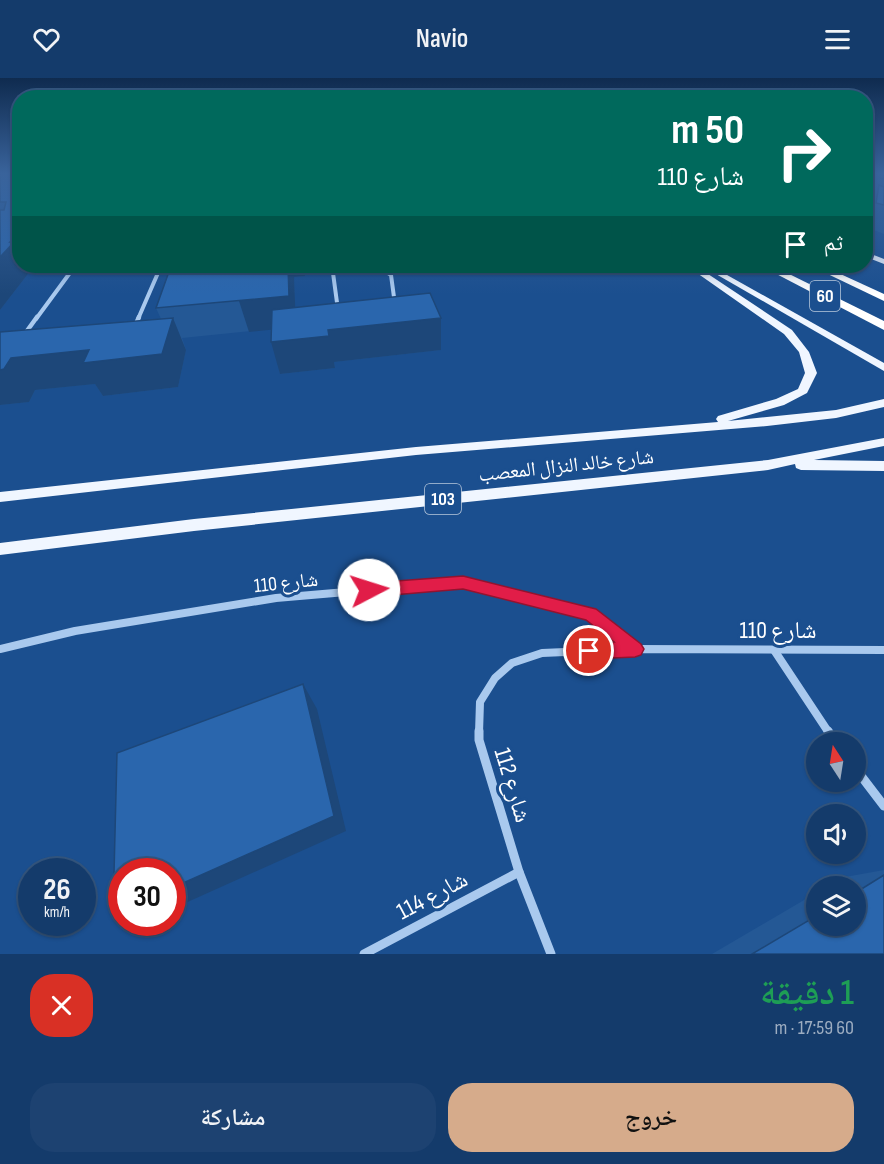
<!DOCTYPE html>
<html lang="ar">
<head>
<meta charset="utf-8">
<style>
  body { margin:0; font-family:"Sofia Sans Condensed","Noto Naskh Arabic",sans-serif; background:#1d4271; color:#f1f3f6; direction:rtl; height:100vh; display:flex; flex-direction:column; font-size:22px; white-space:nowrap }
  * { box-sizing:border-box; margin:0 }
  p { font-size:20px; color:#9dadc1 }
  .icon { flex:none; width:33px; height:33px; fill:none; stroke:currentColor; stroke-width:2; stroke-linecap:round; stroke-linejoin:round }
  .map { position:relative; height:876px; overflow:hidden; direction:ltr }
  .side { display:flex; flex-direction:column; background:#143b6b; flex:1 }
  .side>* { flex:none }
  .top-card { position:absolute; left:12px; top:12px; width:861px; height:183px; border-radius:24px; box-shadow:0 2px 4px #0004,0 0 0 2px #33557e; direction:rtl; background:#00695c; color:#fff; overflow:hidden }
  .needle { width:39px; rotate:348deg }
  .controls { position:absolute; left:806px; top:654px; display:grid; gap:12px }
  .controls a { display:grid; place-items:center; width:60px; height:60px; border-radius:50%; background:#143b6b; box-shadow:0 2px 4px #0004,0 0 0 2px #33557e; font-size:30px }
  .speed { position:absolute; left:18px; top:780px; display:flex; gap:12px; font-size:30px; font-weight:700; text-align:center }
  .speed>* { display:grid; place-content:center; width:78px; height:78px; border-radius:50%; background:#143b6b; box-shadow:0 2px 4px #0004,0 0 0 2px #33557e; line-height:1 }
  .speed small { font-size:15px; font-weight:400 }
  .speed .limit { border:9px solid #d22; background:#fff; color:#111 }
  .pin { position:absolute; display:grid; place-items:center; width:51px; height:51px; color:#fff; margin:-26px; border:3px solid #fff; border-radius:50%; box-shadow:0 2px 6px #0007 }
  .me { position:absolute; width:66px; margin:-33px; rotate:85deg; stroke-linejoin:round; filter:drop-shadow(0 0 4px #0008) }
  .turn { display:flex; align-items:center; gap:21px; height:126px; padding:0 30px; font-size:27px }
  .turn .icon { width:78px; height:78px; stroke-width:2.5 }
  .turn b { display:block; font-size:42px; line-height:51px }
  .then { display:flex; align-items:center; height:57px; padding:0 30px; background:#0003; gap:12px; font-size:22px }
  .round { display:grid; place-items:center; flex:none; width:63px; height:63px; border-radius:24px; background:#1d4271 }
  .summary { display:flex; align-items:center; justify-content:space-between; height:102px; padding:0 30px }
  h1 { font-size:36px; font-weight:600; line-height:45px; color:#1e9e55 }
  .cta { display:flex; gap:12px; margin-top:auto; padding:12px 30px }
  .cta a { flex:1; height:69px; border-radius:24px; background:#d6ab8b; color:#111; font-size:24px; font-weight:600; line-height:69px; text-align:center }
  .cta a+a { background:#1d4271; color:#f1f3f6 }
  header { display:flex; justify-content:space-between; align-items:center; height:78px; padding:0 30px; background:#143b6b; font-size:27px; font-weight:600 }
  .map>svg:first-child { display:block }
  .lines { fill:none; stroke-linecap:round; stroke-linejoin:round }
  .minor-far4 { stroke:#a9c9ee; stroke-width:3 }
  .minor-far3 { stroke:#a9c9ee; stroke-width:4 }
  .minor-far2 { stroke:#a9c9ee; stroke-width:4.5 }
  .minor-far1 { stroke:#a9c9ee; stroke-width:8 }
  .minor { stroke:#a9c9ee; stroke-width:9 }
  .primary { fill:#f0f6ff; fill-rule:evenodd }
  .motorway { fill:#fff; fill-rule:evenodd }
  .wall { fill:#245895 }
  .shaded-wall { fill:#1d4779 }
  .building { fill:#2a66ad; stroke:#1d4779; stroke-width:1.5 }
  .route { fill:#e11d48; stroke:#92132f; stroke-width:1.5 }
  .labels { text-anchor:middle; stroke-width:6; stroke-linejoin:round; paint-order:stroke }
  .shield { fill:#1b4f8f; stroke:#bbcadd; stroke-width:1.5 }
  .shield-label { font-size:18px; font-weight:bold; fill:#fff }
  .street-label { font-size:20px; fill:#fff; stroke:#1b4f8f }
  .near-street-label { font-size:24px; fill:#fff; stroke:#1b4f8f }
</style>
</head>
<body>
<header><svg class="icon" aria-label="menu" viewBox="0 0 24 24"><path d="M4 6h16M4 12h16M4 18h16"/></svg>Navio<svg class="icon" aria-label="heart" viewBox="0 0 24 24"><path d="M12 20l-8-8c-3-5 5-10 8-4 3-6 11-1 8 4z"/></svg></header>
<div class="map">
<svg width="884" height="876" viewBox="0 0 884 876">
  <rect width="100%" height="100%" fill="#1b4f8f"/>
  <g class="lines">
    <path class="minor-far4" d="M866 125 884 132"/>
    <g class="minor-far3">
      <path d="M73 190 107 188"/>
      <path d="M377 193H385L391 197 396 234 343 239 338 232 333 195Z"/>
      <path d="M36 241 75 188"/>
      <path d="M138 241 161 188"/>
    </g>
    <g class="minor-far2">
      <path d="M135 248 139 239"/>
      <path d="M24 257 37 239"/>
    </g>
    <g class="minor-far1">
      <path d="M0 571 75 553 276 520 463 504 590 536 635 571"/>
      <path d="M774 572 829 655"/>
      <path d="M479 655 480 624 495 600 512 585 542 575 635 571 884 572"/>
    </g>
    <g class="minor">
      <path d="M479 653V662L519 794 551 876"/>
      <path d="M828 653 835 664"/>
      <path d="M855 690 884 728"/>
      <path d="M364 876 519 794"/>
    </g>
    <g class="primary">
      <path d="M866 174 884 181V186L866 179Z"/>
      <path d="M687 188H696L792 252 809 274 817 295 807 315 784 327 728 343 836 332 884 321V329L836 340 767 348 416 377 0 424V414L416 369 718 344 716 341 718 338 776 321 798 311 805 295 799 274 784 256Z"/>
      <path d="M702 188H711L884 285V293Z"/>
      <path d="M884 360V368L814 382 884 383V393L801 392 796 390 795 386 768 392 194 453 0 477V465L194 441 768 382Z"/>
    </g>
    <g class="motorway">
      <path d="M761 188H773L884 243V252Z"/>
      <path d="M811 188H823L884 216V223Z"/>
    </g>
  </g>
  <g class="wall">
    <path d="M0 94 20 188H31L30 189 31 192 0 232Z"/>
    <path d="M876 94H884V156L866 149V129L870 123 868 122 872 102Z"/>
    <path d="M170 191 305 198 294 199 295 229 441 240V272L334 284 335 290 280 296 271 251 182 260 186 272 178 309 103 318 95 306 35 312 29 324 0 327 161 241 156 230Z"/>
    <path d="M884 792V876H712L816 815V848H855V808H828L845 799Z"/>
  </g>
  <g class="shaded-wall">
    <path d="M20 154V188H31L30 189 31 192 0 232V179L10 164Z"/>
    <path d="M288 188H304L305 198 294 199 296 249 249 254 239 223Z"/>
    <path d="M173 240 186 272 178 309 103 318 95 306 35 312 29 324 0 327V292L11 280Z"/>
    <path d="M441 240V272L334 284 335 290 280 296 271 264 328 252Z"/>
    <path d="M303 606 317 631 346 753 172 831V810Z"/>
    <path d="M122 833V837L113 836Z"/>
  </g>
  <g class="building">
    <path d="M0 94H20V154L10 164H14L0 179V132H4L6 124H0Z"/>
    <path d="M881 94H884V101L880 100Z"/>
    <path d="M879 107 884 109V127L876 125Z"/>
    <path d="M171 188H288L289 218 156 230Z"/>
    <path d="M430 215 441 240 328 252 329 258 271 264 272 232Z"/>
    <path d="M173 240 162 276 83 285 89 272 11 280 4 291 0 292V254Z"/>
    <path d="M303 606 334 738 172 810V794H122V833L113 836 117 675Z"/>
    <path d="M884 797V876H752L816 838V848H855V815Z"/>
  </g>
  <linearGradient id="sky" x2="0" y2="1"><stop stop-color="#0f2b4f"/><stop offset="0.44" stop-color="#39639b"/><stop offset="1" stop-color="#39639b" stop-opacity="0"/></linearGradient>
  <rect width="884" height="216" fill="url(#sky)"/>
  <path class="route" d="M463 498 596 531 641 566 644 571 641 577 635 579 589 581 583 579 580 573 583 567 614 564 586 542 463 511 369 519 361 512 369 505Z"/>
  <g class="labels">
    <g class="shield">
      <rect x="810" y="203" width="30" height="30" rx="4.5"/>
      <rect x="425" y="406" width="36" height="30" rx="4.5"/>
    </g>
    <g class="shield-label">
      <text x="825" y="224">60</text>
      <text x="443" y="427">103</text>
    </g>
    <g class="street-label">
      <text transform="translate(566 387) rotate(-6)" y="7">شارع خالد النزال المعصب</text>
      <text transform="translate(286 504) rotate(-6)" y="7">شارع 110</text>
    </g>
    <g class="near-street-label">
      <text x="778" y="560">شارع 110</text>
      <text transform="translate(513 707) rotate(73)" y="8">شارع 112</text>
      <text transform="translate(432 817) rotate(-28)" y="8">114 شارع</text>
    </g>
  </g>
</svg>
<div class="controls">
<a><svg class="needle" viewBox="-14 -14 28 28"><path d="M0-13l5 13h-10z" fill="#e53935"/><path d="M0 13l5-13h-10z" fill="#9dadc1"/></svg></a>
<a><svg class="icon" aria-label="sound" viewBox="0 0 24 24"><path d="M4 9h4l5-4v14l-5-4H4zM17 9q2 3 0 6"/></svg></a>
<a><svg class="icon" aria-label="layers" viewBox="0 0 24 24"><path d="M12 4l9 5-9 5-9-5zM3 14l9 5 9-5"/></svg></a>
</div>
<div class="speed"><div>26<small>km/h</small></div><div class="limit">30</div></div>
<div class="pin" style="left:589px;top:573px;background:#d93025"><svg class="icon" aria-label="arrive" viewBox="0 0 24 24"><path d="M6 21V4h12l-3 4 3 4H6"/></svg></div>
<svg class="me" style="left:369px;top:512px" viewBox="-20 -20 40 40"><circle r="19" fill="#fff"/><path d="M0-13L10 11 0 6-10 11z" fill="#e11d48"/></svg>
<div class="top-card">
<div class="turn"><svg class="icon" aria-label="right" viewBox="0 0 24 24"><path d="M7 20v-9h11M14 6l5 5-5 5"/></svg><div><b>50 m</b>شارع 110</div></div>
<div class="then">ثم<svg class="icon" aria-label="arrive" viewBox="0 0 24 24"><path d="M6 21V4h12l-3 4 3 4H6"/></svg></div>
</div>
</div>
<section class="side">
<div class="summary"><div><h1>1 دقيقة</h1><p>60 m · 17:59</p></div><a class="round" style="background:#d93025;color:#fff"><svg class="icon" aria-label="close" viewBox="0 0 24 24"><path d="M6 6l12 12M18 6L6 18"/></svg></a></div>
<div class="cta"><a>خروج</a><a>مشاركة</a></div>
</section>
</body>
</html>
